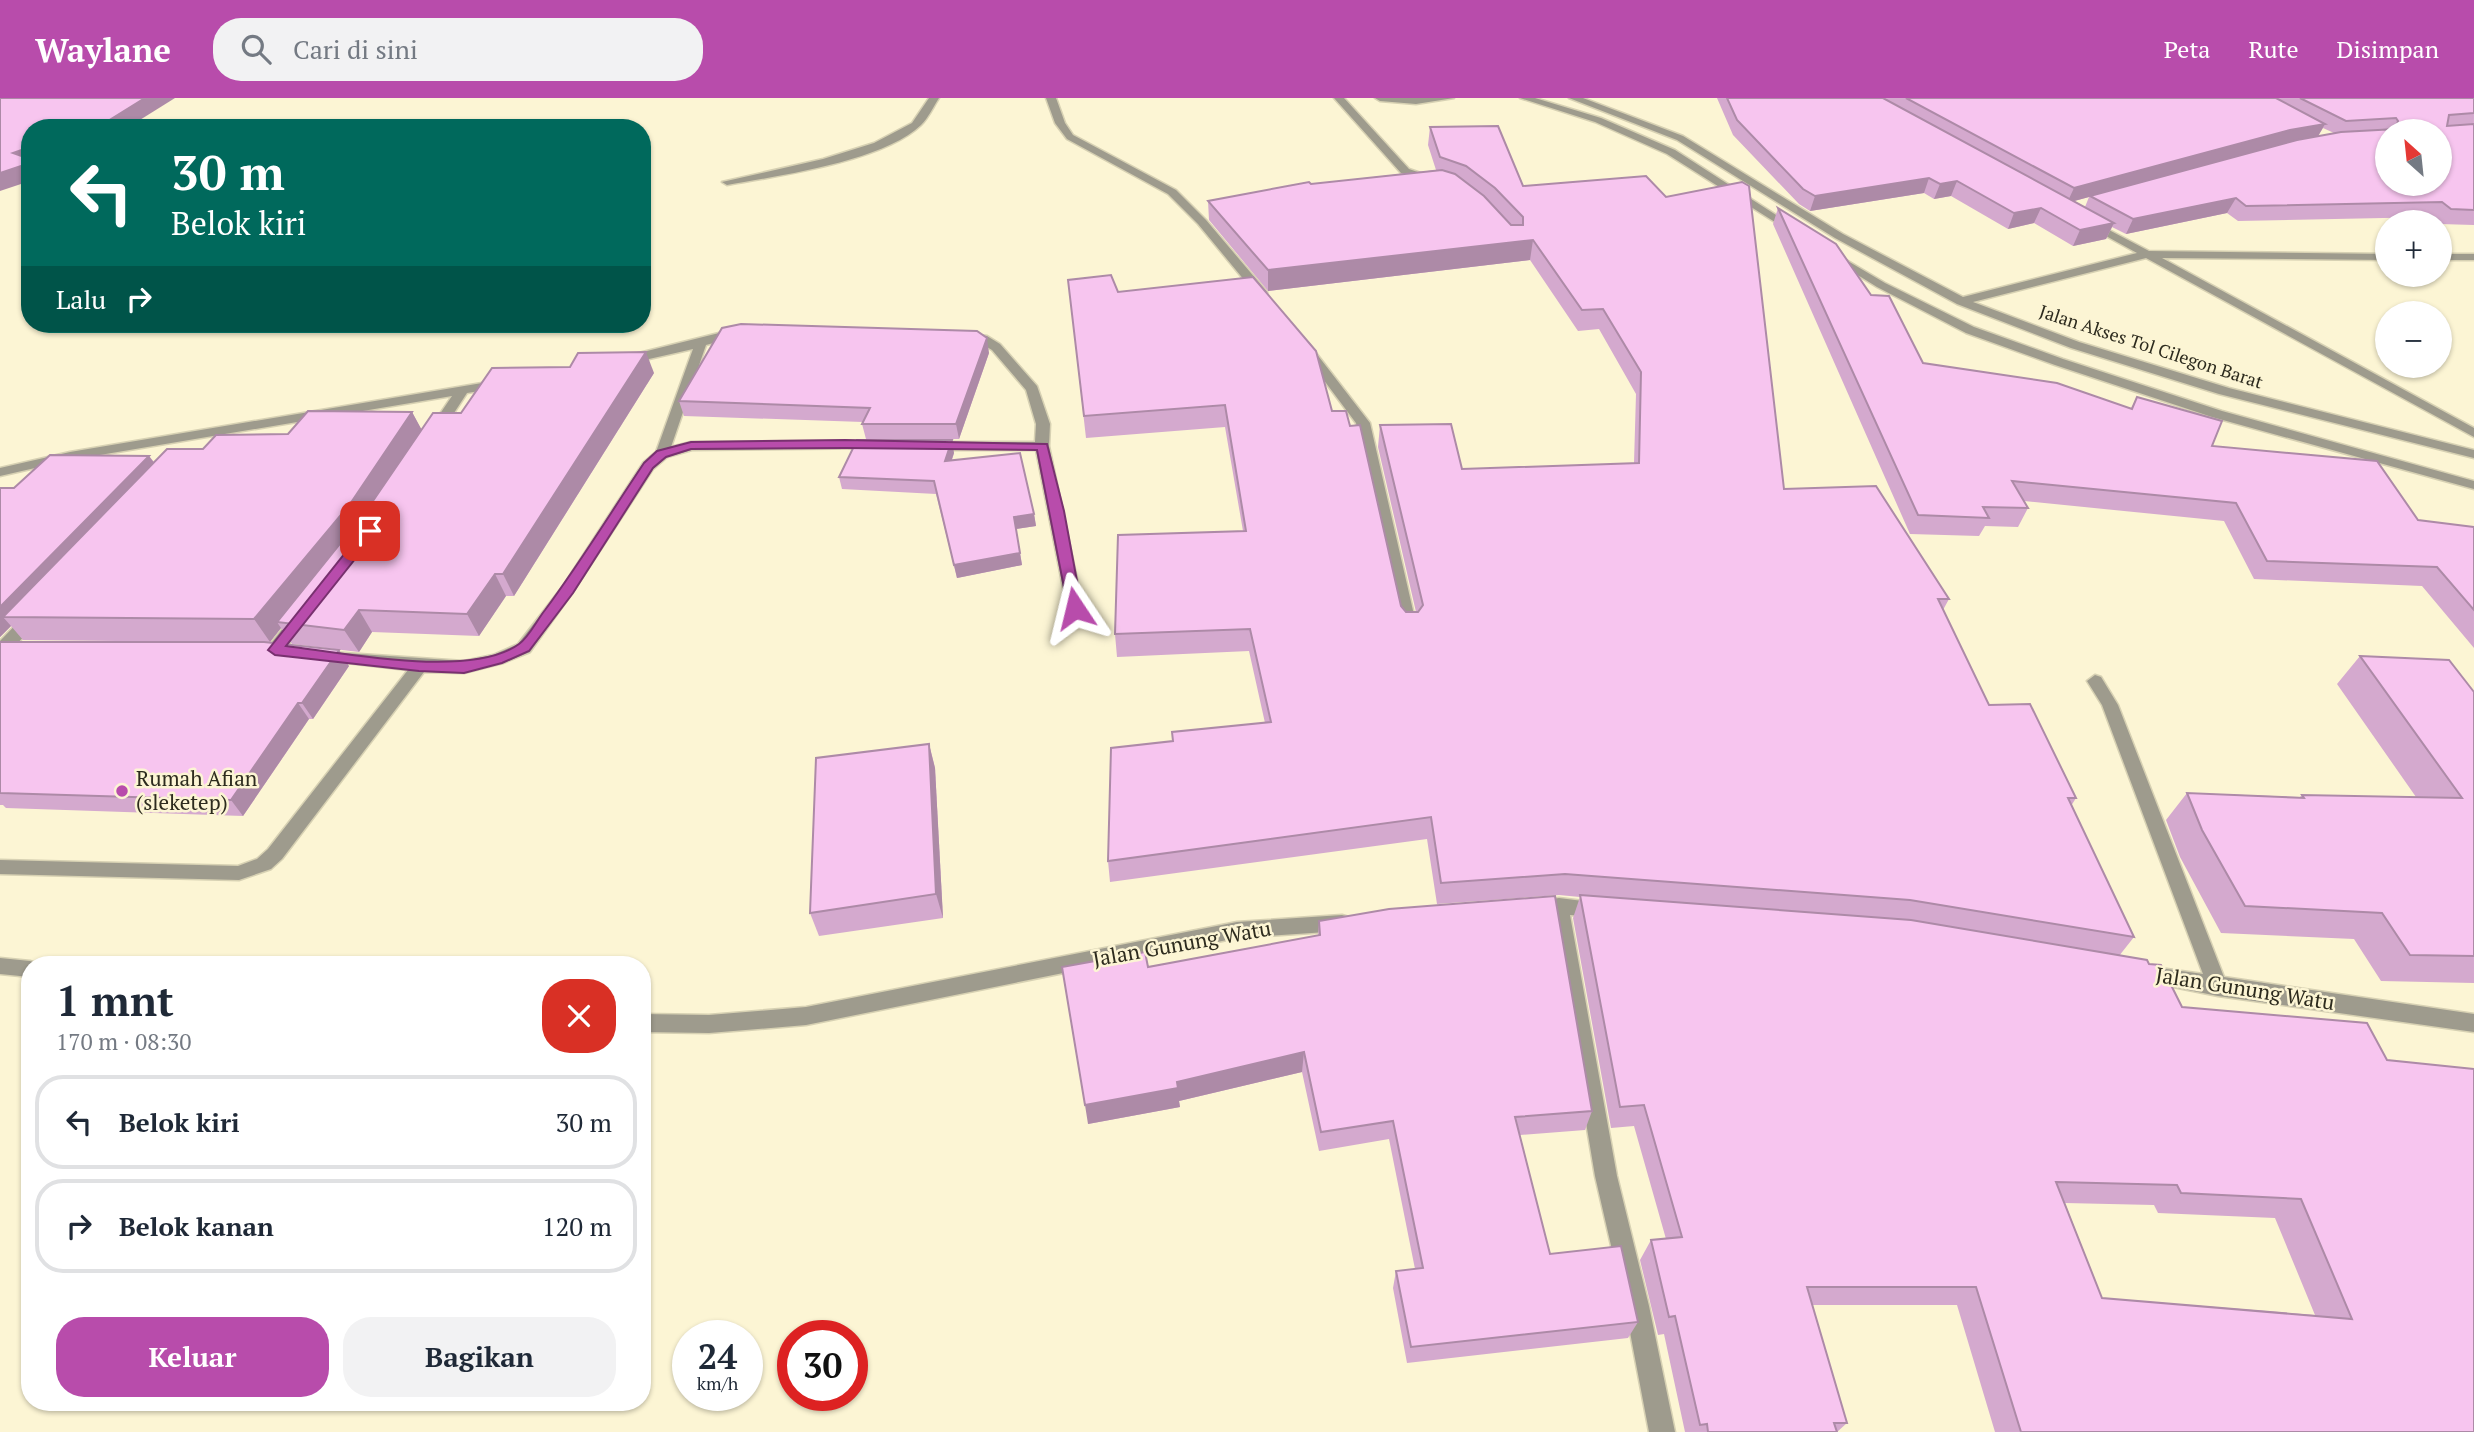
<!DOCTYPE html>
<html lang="id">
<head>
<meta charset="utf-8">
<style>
  body { margin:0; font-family:"PT Serif",serif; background:#f2f2f3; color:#1f2937; height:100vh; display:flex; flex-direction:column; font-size:26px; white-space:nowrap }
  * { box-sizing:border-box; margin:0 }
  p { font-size:23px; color:#747a83 }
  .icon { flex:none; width:38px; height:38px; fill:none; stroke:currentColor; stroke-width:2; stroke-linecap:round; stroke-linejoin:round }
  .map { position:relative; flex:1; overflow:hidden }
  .sheet { position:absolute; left:21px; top:858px; width:630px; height:455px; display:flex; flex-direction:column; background:#fff; border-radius:28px; box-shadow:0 2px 5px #0004 }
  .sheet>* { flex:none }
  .top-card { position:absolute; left:21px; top:21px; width:630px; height:214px; border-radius:28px; box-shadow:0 2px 5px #0004; background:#00695c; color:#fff; overflow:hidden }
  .needle { width:46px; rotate:333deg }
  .fabs { position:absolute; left:2375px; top:21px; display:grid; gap:14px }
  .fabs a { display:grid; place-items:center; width:77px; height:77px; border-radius:50%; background:#fff; box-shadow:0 2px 5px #0004; font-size:35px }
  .speed { position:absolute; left:672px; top:1222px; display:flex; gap:14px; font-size:35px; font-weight:700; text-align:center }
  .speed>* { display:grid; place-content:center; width:91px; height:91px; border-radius:50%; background:#fff; box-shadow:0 2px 5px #0004; line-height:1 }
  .speed small { font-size:18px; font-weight:400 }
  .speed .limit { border:10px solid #d22; background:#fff; color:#111 }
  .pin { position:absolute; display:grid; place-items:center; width:60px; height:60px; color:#fff; margin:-30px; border-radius:14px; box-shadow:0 4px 10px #0006 }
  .me { position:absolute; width:77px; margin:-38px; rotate:350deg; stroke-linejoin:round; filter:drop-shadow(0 0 5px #0008) }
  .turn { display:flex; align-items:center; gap:24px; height:147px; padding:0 35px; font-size:32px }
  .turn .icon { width:91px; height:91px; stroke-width:2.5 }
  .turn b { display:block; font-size:49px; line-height:60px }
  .then { display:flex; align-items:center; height:66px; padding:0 35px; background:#0003; gap:14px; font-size:26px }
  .round { display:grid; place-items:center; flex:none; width:74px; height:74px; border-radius:28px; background:#f2f2f3 }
  .overview { display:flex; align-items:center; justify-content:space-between; height:119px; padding:0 35px }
  h1 { font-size:42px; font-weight:600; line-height:52px }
  .primary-button { display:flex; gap:14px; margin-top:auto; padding:14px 35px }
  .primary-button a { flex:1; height:80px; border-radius:28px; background:#b84cab; color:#fff; font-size:28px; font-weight:600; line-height:80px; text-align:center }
  .primary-button a+a { background:#f2f2f3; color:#1f2937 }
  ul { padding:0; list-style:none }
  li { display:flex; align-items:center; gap:21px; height:94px; margin:0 14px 10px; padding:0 21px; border:4px solid #e0e1e3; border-radius:28px }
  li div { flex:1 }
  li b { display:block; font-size:26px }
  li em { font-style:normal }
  header { display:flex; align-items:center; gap:42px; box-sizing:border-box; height:98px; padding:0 35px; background:#b84cab; color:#fff }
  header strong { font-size:33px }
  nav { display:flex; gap:38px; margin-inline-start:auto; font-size:24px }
  .search { width:490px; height:63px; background:#f2f2f3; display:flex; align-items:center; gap:18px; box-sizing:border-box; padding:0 24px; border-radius:28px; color:#747a83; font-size:26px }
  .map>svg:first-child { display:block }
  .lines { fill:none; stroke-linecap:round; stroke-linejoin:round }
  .service-casing { stroke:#d7d1b3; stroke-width:3 }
  .minor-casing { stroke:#d7d1b3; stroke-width:3 }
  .service { fill:#9e9b8d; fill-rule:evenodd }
  .minor { fill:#9e9b8d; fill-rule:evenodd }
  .wall { fill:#d4a9ce; fill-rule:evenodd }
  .shaded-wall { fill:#ad8aa7 }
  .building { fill:#f7c5ef; stroke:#ad8aa7; stroke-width:2; fill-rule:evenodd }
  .route { fill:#b84cab; stroke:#78316f; stroke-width:2 }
  .poi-dot { fill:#b84cab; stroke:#fcf5d4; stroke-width:2.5 }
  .labels { text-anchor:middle; stroke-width:5; stroke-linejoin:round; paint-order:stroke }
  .far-street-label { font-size:18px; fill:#2d2b1e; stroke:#fcf5d4 }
  .poi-label { font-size:21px; fill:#2d2b1e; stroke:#fcf5d4; text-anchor:start }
  .street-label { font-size:21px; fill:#2d2b1e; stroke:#fcf5d4 }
</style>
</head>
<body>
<header>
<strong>Waylane</strong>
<div class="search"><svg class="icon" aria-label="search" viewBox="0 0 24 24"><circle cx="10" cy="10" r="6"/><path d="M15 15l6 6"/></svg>Cari di sini</div>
<nav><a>Peta</a><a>Rute</a><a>Disimpan</a></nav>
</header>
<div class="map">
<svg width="2474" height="1334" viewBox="0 0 2474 1334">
  <rect width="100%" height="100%" fill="#fcf5d4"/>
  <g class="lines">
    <g class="service-casing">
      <path id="service" d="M929 0H939C933 9 929 19 921 27 884 63 778 78 727 87L722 84 823 61 874 45 912 25Z"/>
    </g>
    <g class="minor-casing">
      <g id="minor">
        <path d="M1046 0H1056L1065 25 1073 37 1176 92 1206 122 1267 194V200H1259L1198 126 1168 96 1067 41 1055 25Z"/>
        <path d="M1334 0H1344L1409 71 1435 80V84L1401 75Z"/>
        <path d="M1375 0H1454L1416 6 1380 3Z"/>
        <path d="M1520 0H1535L1601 20 1675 52 1798 131 1789 133 1667 56 1595 24Z"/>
        <path d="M1569 0H1583L1683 38 1843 136 1963 199 2137 155 2086 127 2085 125 2090 122 2149 153 2387 156V162L2162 160 2474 330V339L2146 160 1973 204 2079 244 2229 290 2474 352V360L2219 296 2071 250 1957 206 1835 140 1677 42Z"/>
        <path d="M1831 153 1885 185 1974 229 2063 261 2222 313 2474 383V391L2212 319 2055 267 1966 235 1877 189 1827 158 1825 156Z"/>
        <rect x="2440" y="156" width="34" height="6"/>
        <path d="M739 230 743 231V237L706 247 671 349 691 344 877 343 882 344V350L692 352 667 359 653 371 573 494 530 554 503 565 464 575 424 574 282 761 271 771 239 782 0 776V762L238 768 257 761 268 751 408 572 321 562 315 561 313 557 315 553 464 563 493 557 518 546 563 488 643 365 656 354 693 251 627 266 623 265V259Z"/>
        <path d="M967 236 987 238 1000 246 1037 288 1050 326 1049 348 1083 510 1081 514H1069L1067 510 1036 352H929L922 348 929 344H1035L1036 326 1026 292 992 252 980 245 963 243V237Z"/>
        <path d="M1305 245 1309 246 1370 325 1417 530 1415 534H1403L1401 530 1356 325 1299 249Z"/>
        <path d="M500 282 506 286 505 289 467 295 439 338 434 339 427 335 452 298 70 362 0 378V370L70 354Z"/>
        <path d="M34 513 40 514 42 518 40 522 6 557 0 558V543L28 514Z"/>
        <path d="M301 514 309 519 307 523 281 556H269L267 552 269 548 295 515Z"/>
        <path d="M2095 577 2101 579 2118 607 2224 879 2474 916V934L2218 898 2138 882 2135 876 2138 870 2145 868 2203 876 2102 607 2087 583Z"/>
        <path d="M1559 800 1607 806 1610 811 1607 816 1600 819 1570 817 1617 1078 1649 1208 1675 1334H1649L1625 1208 1595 1078 1551 816 1527 815 1524 810 1527 805Z"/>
        <path d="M1342 817 1349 819 1352 825 1349 831 1342 833 1237 840 806 927 709 935 642 934V916L709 917 806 909 1237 824Z"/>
        <path d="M0 860 30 863 38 866H30V879L0 876Z"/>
      </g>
    </g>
    <use href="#service" class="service"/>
    <use href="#minor" class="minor"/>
  </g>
  <g class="wall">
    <path d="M1717 0H2474V127L2440 126V124L2432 119 2238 123 2227 115 2126 136 2112 129 2106 141 2073 148 2034 125 2008 131 1951 98 1934 101 1924 95 1810 113 1799 106 1733 37ZM2323 30 2334 35 2318 38ZM2089 99 2085 109 2074 103Z"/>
    <path d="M1430 29 1523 88 1784 391 1949 501 1943 512 1989 607 2076 700 2071 708 2134 839 2119 858 2149 866 2182 909 2474 1334H1995L1957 1207H1812L1847 1325 1837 1334H1685L1664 1236 1658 1237 1640 1162 1651 1142 1666 1141 1634 1028 1611 1030 1573 820 1580 799 1559 797 1437 806 1427 741 1110 784 1108 763 1172 643V634L1265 625 1249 553 1117 559 1115 536 1243 433 1225 329 1086 340 1068 182 1118 194 1332 313 1401 508 1406 514H1416L1378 349 1380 327 1462 371 1634 365 1636 296 1599 231 1578 233 1530 162 1268 193 1209 122 1208 103 1311 86 1436 72 1428 47ZM2065 1105 2154 1107 2158 1115 2275 1120 2315 1217 2102 1200Z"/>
    <path d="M1778 110 1871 197 1923 265 2131 310 2137 299 2212 348 2418 422 2474 429V550L2422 488 2254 481 2224 423 2024 403 2028 410 2018 429 1985 428 1979 438 1910 436 1773 126Z"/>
    <path d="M989 255 959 341H866L862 326 863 324 684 318 679 303Z"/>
    <path d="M654 275 514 498H506L479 538 372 534 359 554 292 546 281 530 270 544 349 568 313 621H309L243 718 6 710 3 707H0V544H209L23 542 11 528 0 539V390H14L149 358 154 364 203 351 412 314 421 331 461 315Z"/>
    <path d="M954 355 952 362 1034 416 1036 428 1016 431 1022 467 957 480 936 396 842 391 839 379Z"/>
    <path d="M2360 558 2474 594V885L2381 883 2354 841 2221 835 2180 759 2166 722 2187 695 2300 699 2302 697 2416 699 2337 586Z"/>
    <path d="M929 646 935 670 943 820 819 838 810 815Z"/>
    <path d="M1319 823 1592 1013 1585 1032 1520 1037 1550 1156 1638 1224 1628 1240 1407 1265 1393 1190 1396 1173 1415 1171 1389 1041 1319 1053 1302 974 1179 1003 1180 1009 1088 1026 1148 869 1318 838Z"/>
  </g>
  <g class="shaded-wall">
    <path d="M145 0H175L127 30H90Z"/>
    <path d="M2325 26 2317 40 2090 98 2089 99 2067 105 2074 90 2290 32Z"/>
    <path d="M30 49V83L0 93V75L13 55Z"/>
    <path d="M1929 80 1924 95 1810 113 1815 98Z"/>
    <path d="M1957 83 1951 98 1934 101 1940 86Z"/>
    <path d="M2236 100 2227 115 2126 136 2133 121Z"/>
    <path d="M2041 110 2034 125 2008 131 2014 115Z"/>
    <path d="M2114 125 2106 141 2073 148 2080 132Z"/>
    <path d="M1533 142 1530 162 1268 193V172Z"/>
    <path d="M987 240 989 255 959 341 956 326Z"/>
    <path d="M646 254 654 275 514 498 503 476Z"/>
    <path d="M412 314 424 336 363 428 277 524 281 530 270 544 254 521Z"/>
    <path d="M952 342 954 355 947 375 945 363Z"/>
    <path d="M149 358 160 373 3 519 11 528 0 539V509Z"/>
    <path d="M1034 416 1036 428 1016 431 1014 419Z"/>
    <path d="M1020 455 1022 467 957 480 954 467Z"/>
    <path d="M495 476 506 498 479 538 467 516Z"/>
    <path d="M359 512 372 534 359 554 344 532Z"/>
    <path d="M339 552 349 568 313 621 302 605Z"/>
    <path d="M298 605 309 621 243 718 231 702Z"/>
    <path d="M929 646 935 670 943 820 936 796Z"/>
    <path d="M1304 954 1302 974 1179 1003 1180 1009 1088 1026 1085 1007 1177 984Z"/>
  </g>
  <g class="building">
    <path d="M0 0H145L103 26 90 30H30V49L13 55 30 61V65L0 75Z"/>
    <path d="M1727 0H1883L2114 125 2080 132 2041 110 2014 115 1957 83 1940 86 1929 80 1815 98 1803 91 1737 22Z"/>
    <path d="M1906 0H2276L2325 26 2290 32 2074 90Z"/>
    <path d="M2300 0H2474V15L2449 17 2447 28 2474 26V112L2451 111 2442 104 2246 108 2236 100 2133 121 2090 98 2297 42 2341 34 2396 31 2398 23 2396 20 2346 23ZM2387 33H2440V86H2387Z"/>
    <path d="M1498 28 1523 88 1646 78 1666 99 1742 84 1749 88 1784 391 1876 388 1949 501H1938L1989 607 2030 606 2076 700H2068L2134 839 1910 802 1565 776 1441 785 1431 719 1108 763 1111 650 1173 643 1172 634 1271 624 1250 531 1115 536 1118 437 1246 433 1225 307 1084 318 1068 182 1111 177 1118 194 1253 179 1316 253 1332 313H1346L1350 328 1360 327 1401 508 1406 514H1418L1423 507 1380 327 1451 326 1462 371 1639 365 1641 274 1603 211 1582 212 1533 142 1268 172 1208 103 1309 84 1311 86 1442 72 1455 76 1484 98 1511 127H1523V119L1495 90 1466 68 1440 59 1430 29Z"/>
    <path d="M1778 110 1836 146 1871 197 1889 198 1923 265 2057 285 2132 311 2137 299 2222 323 2212 348 2377 363 2418 422 2474 429V512L2437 469 2267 463 2236 405 2012 383 2028 410 1983 409 1989 420 1918 417Z"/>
    <path d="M741 226 977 233 987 240 956 326H862L870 310 679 303 722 230Z"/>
    <path d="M646 254 503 476H495L467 516 359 512 344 532 277 524 364 416 433 315H461L492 270 570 269 578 255Z"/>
    <path d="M308 313 412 314 350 406 254 521 3 519 167 351H203L216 337 288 336Z"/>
    <path d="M857 342H952L945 363 1020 355 1034 416 1014 419 1020 455 954 467 934 383 839 379Z"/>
    <path d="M50 357 149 358 0 509V390H14Z"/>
    <path d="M0 544H264L339 552 302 605H298L231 702 0 695Z"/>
    <path d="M2360 558 2449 562 2474 594V858L2410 857 2382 815 2245 808 2202 732 2187 695 2304 700 2302 697 2462 700Z"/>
    <path d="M929 646 936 796 810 815 816 660Z"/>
    <path d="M1580 797 1911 822 2147 862 2149 866 2161 867 2182 909 2367 925 2387 962 2474 971V1334H2021L1976 1189H1807L1847 1325H1834L1837 1334H1708L1707 1326 1700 1327 1675 1218 1669 1219 1651 1142 1682 1139 1644 1007 1620 1009ZM2056 1084 2177 1087 2181 1095 2301 1101 2352 1221 2102 1200Z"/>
    <path d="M1555 798 1592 1013 1515 1019 1550 1156 1621 1148 1638 1224 1411 1249 1396 1173 1423 1170 1393 1023 1321 1034 1304 954 1177 984 1178 990 1085 1007 1062 869 1145 854 1148 869 1320 837 1319 823 1389 811Z"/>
  </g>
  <path class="route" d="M845 342 1047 346 1064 413 1082 510 1080 514H1070L1068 510 1037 352 845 350 691 351 666 359 653 370 573 495 529 553 502 565 464 575 419 573 275 557 268 552 365 430 370 429 377 433 375 436 286 548C343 555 472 581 519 546 529 539 537 522 545 512 580 465 611 414 644 365L657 353 691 344Z"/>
  <circle class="poi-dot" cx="122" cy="693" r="7"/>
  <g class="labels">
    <g class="far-street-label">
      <text transform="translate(2151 249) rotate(18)" y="6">Jalan Akses Tol Cilegon Barat</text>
    </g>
    <g class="poi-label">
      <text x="136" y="688">Rumah Afian<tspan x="136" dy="24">(sleketep)</tspan></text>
    </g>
    <g class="street-label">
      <text transform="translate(1182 846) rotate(-10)" y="7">Jalan Gunung Watu</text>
      <text transform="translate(2245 891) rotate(9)" y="7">Jalan Gunung Watu</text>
    </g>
  </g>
</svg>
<div class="fabs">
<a><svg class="needle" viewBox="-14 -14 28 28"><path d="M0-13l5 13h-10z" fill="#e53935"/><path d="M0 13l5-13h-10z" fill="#747a83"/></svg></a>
<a>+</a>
<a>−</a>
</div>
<div class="speed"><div>24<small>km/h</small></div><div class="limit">30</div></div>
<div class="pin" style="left:370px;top:433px;background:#d93025"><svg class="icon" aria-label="arrive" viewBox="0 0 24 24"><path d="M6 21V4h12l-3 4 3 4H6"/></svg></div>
<svg class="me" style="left:1075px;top:510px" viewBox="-20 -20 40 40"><path d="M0-17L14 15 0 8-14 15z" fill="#b84cab" stroke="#fff" stroke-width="4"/></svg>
<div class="top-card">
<div class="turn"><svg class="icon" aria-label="left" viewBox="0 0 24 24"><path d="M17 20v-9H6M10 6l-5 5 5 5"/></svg><div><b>30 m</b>Belok kiri</div></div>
<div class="then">Lalu<svg class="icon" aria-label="right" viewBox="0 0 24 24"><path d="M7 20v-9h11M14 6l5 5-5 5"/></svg></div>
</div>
<section class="sheet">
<div class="overview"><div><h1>1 mnt</h1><p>170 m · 08:30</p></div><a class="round" style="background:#d93025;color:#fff"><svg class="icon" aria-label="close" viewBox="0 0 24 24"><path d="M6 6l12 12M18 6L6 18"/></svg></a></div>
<ul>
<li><svg class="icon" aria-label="left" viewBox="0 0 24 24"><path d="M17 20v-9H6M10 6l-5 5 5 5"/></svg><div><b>Belok kiri</b></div><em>30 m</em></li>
<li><svg class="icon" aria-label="right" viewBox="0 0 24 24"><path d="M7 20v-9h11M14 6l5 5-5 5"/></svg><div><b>Belok kanan</b></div><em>120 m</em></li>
</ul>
<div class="primary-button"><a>Keluar</a><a>Bagikan</a></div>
</section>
</div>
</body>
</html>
